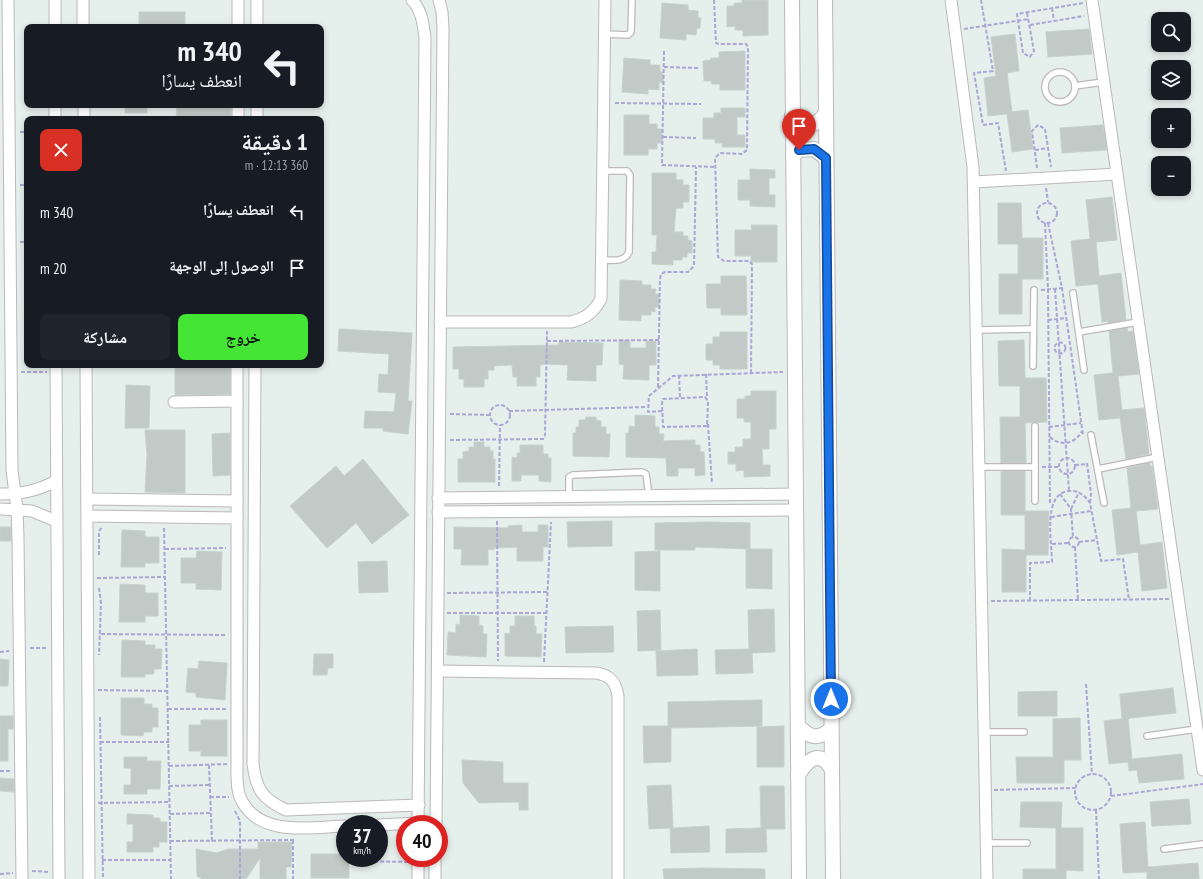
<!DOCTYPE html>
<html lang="ar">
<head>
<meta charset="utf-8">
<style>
  body { margin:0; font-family:"PT Sans Narrow","Noto Naskh Arabic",sans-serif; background:#20242c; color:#f1f3f6; direction:rtl; height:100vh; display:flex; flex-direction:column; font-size:15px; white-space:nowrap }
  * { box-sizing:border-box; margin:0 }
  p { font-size:13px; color:#9ea1a6 }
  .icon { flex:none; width:22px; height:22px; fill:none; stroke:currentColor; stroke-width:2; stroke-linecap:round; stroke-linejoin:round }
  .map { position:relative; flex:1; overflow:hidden; direction:ltr }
  .sheet { position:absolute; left:24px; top:116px; width:300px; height:252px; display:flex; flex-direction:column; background:#171b24; border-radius:8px; box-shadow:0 2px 6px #0003; direction:rtl }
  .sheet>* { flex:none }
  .top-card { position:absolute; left:24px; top:24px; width:300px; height:84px; border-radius:8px; box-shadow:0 2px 6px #0003; direction:rtl; background:#171b24; color:#f1f3f6; overflow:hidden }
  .fabs { position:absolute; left:1151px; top:12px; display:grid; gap:8px }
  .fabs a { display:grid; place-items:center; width:40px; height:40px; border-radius:8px; background:#171b24; box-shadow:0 2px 6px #0003; font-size:20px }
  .speed { position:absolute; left:336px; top:815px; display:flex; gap:8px; font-size:20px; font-weight:700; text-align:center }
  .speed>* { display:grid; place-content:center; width:52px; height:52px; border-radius:50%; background:#171b24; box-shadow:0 2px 6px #0003; line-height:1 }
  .speed small { font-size:10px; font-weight:400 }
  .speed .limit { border:6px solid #d22; background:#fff; color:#111 }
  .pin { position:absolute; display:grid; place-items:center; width:34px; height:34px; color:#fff; margin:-41px -17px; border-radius:50% 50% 50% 0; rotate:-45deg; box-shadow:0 0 4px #0007 }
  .pin .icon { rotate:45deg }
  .me { position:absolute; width:44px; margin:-22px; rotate:0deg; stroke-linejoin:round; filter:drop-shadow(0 0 3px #0008) }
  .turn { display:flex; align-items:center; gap:14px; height:84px; padding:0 16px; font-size:18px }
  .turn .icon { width:52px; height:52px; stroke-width:2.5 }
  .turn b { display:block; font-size:28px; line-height:34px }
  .round { display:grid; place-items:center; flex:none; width:42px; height:42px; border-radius:8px; background:#20242c }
  .head { display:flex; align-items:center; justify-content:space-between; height:68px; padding:0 16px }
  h1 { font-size:24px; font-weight:700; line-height:30px }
  .button { display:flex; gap:8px; margin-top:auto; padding:8px 16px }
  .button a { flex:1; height:46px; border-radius:8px; background:#44e535; color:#111; font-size:16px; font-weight:700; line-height:46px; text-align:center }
  .button a+a { background:#20242c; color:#f1f3f6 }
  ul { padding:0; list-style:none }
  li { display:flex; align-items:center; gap:12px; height:56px; padding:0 16px }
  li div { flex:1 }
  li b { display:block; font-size:15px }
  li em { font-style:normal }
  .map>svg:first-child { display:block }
  .building { fill:#c1cac6; stroke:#c3d3cc }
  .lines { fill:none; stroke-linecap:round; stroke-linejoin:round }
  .service-casing { stroke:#beb7bb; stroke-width:8 }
  .minor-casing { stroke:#beb7bb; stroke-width:13 }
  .tertiary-casing { stroke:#beb7bb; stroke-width:16 }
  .path { stroke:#aba6d7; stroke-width:2; stroke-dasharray:4 2; stroke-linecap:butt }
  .service { stroke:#fff; stroke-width:5.5 }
  .minor { stroke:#fff; stroke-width:11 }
  .tertiary { stroke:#fff; stroke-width:14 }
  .route-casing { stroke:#114b97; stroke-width:10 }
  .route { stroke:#1a73e8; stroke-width:7 }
</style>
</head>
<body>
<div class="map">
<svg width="1203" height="879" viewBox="0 0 1203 879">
  <rect width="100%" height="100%" fill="#e5efeb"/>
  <g class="building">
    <path d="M742 0H768V35L743 36V30H735V26L727 27V6H734V3H742Z"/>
    <path d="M662 3 688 5V10L698 11V18H701L700 28H697L696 35 686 34V40L660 38Z"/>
    <rect x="139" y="12" width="46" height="15"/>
    <path d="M1089 29 1092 54 1048 57 1046 32Z"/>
    <path d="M1015 34 1019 71 1007 73 1012 112 1028 110 1033 149 1012 152 1007 114 988 116 984 78 996 76 991 37Z"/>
    <path d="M745 51V90H720V84H712L711 81H704L703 61 711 60V58H719V52Z"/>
    <path d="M624 58 650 60V65H660V72H663V83L659 82V90L648 89V94L622 92Z"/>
    <rect x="125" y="105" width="22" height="8"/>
    <path d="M177 105H231V119H176Z"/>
    <path d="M721 108H745V117H737V135H745V147H722V143H715V139H703V118H714V113H721Z"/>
    <path d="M624 115H649V124H657V129H662V143H657V149H648V155H624Z"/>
    <path d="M1103 125 1107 150 1062 153 1060 128Z"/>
    <path d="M750 169 775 170V178H769V195H775V207L750 206V200H738V180H750Z"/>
    <path d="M652 173H676V180H683V185H689V202H683V208H676L674 232H683V236H688V240L692 241V253H687V257H682V260H673V265L652 264V252H656L657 235H652Z"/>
    <path d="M1112 197 1117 240 1096 242 1099 276 1121 273 1126 320 1108 323V321L1102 322 1098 284 1076 286 1071 241 1090 239 1086 200Z"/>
    <path d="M998 203H1021L1022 238H1043V279H1022V314H999V274H1018V244H998Z"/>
    <path d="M751 225H777V262H751V256H735V230H752Z"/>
    <path d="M721 276H746L747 315H721V308H707L706 284H721Z"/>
    <path d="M620 280 642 281V285H651V289H656L655 294H659V307H655V312L651 311V315H641V321L619 320Z"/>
    <path d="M1127 328 1128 332 1133 331 1139 374 1118 376 1122 410 1144 408 1149 454 1126 459 1120 418 1099 420 1094 375 1113 373 1109 331Z"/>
    <path d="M339 329 412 333 408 401H412L408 434 383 431V428H364L365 411 394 412 396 393 378 392 379 374 388 375 389 354 338 351Z"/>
    <path d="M720 332H747V369H720V365H713V360H706V344H713V337H720Z"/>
    <path d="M619 340 630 341V348H646V341H656V365H649V380L623 379 624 365 619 364Z"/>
    <path d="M1024 340 1025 378H1046L1047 422 1025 423 1026 463H1001L1000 417H1020V386H999L998 341Z"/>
    <path d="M559 342 603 343 602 365H596V381L567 380 568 365 545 364 540 365V377H536V386H517V377H513L512 365 494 366V370H488V379H484V387H464V379H459V369H453V347L559 345Z"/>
    <path d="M175 365H230V394L175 395Z"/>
    <path d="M126 385 150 386 149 428H125Z"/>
    <path d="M751 391H776V429H769V449H762L763 465H770V476L744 477V470L736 471V464H728V452H735V447H743V439H751V422H744V418H737V399H745V396H751Z"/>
    <path d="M635 415 655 416V427H659V434H664L663 441 695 440V445H700V452H704L705 475 695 476V468H678V476H667L666 458 626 457V433H629V426L635 427Z"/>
    <path d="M586 417H596V420L601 421V427H606V434H610L609 457 573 456V433H576V427H579V420H585Z"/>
    <path d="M145 430H185V493L145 492 147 454Z"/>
    <path d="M230 433V475L213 476 212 434Z"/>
    <path d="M474 442H484V447H490V451H493V459H495V482H458V459H463V452L469 451V447H474Z"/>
    <path d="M520 445H543V454H548V458H551V482L539 481V475H521V481H512V457L517 458V453H520Z"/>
    <path d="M363 459 409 515 372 544 356 523 327 548 290 506 336 466 344 476Z"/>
    <path d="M1150 463V466H1152L1158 509 1136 511 1140 545 1162 542 1167 588 1142 591 1138 552 1117 555 1112 510 1131 508 1127 468Z"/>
    <path d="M1001 471H1025V511H1049L1048 555H1026V592H1002V549L1025 550V515H1001Z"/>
    <path d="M612 521V546L568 547 567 522Z"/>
    <path d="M709 522 750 523V549L695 547V550H655V523Z"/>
    <path d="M522 525V532H538V525H548V547H543V561H517V547L494 548V550L488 549V565H461L462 549H454V527L508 528V526Z"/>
    <rect x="0" y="527" width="11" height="14"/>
    <path d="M122 530 145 531V537H159V563H145V567H121Z"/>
    <path d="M746 549H772V589L746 588Z"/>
    <path d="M197 551 222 552 221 590 196 589V583H181V558H196Z"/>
    <path d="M660 551V591L635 590V552Z"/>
    <path d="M387 561 388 592 359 593 358 562Z"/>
    <path d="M120 584 145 585V593H158V616H145V622H119Z"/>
    <path d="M774 609 775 652 752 653 753 673 716 674 715 650 749 649 748 610Z"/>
    <path d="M660 610 661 650 638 651 637 611Z"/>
    <path d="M460 615 479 616V625L483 626V634H487L486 657 447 655 448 632 456 633V624L460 625Z"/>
    <path d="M515 616H534V626H536V634H542L541 657 505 656V633L510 634V626H515Z"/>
    <path d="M613 626 614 652 566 653 565 627Z"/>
    <path d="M122 640 145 641V645H155V649H162L161 669H154V674H145V677H121Z"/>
    <path d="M697 649 698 675 657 676 656 651Z"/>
    <path d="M314 654H333V668H328L327 675H313Z"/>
    <path d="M0 659 9 660 8 686H0Z"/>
    <path d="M199 661 227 663 225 700 196 697V693L186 692 188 668 198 669Z"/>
    <path d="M1173 688 1176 713 1122 719 1120 694Z"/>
    <path d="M1057 691V716H1018V692Z"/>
    <path d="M121 698H144V704H152V708H158V727H152V732H144L143 736 121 735Z"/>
    <path d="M762 700V726L671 728V762L644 763 643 726H668V702Z"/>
    <path d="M0 716H13V729H8V761H0Z"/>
    <path d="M1080 718 1081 760H1064V783H1017L1016 757H1053V719Z"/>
    <path d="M1128 718 1132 759 1182 754 1184 779 1139 783 1137 770 1129 771 1128 762 1109 764 1104 721Z"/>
    <path d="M201 720H227V756H201V751H189V725H201Z"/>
    <path d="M784 726V767H757V727Z"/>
    <path d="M124 757H147V761H161L160 789H147V794H124V785H131V768H124Z"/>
    <path d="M462 760 503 762V783H528V810H519V802L479 803 463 783Z"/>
    <path d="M0 778 14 779V792L0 791Z"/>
    <path d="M671 785 673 828 709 826 710 852 671 853 670 828 649 829 647 786Z"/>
    <path d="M760 786H784L785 829H766L767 852 726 853V829L761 828Z"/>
    <path d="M1189 799 1191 824 1152 826 1150 802Z"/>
    <path d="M1021 802H1062L1061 828H1083V871L1066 870V879H1023V869H1056V828L1020 827Z"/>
    <path d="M127 814 153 815V818H160V822H167V842H159V847H153V852H127V842H133V824H127Z"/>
    <path d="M1145 822 1148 867 1198 863 1199 879H1147V872L1123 873 1120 824Z"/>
    <path d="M258 842H292L291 867H286V879H260V858L246 879H202L197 876 196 849 216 853 229 849H258Z"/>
    <path d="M311 854H345V858H349V878H311Z"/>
    <path d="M706 868 765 869V879H664L663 869Z"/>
  </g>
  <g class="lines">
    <g class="service-casing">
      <g id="service">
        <path d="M604 34 628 35 631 32 632 0"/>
        <circle cx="1060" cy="87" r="15"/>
        <path d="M1075 86 1103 82"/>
        <path d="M602 260C612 260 624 263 629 252L630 175 627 171H603"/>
        <path d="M1073 293 1084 370"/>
        <path d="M977 330 1033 329"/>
        <path d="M1079 332 1138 322"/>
        <path d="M1033 366 1034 290"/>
        <path d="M1091 435 1104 503"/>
        <path d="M979 467H1035"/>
        <path d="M1098 469 1158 457"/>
        <path d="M569 497V477L573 475 642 472 646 474 649 496"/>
        <path d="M1035 501V426"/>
        <path d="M984 732H1024"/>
        <path d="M1147 736 1197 729"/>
        <path d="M987 843H1027"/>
        <path d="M1164 849 1203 844"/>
      </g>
    </g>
    <g class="minor-casing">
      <g id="minor">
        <path d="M8 0 12 470 17 509 18 538 22 879"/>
        <path d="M55 0V27"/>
        <path d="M83 0V27"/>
        <path d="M412 0C422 11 423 23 425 38L418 824"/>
        <path d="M951 0 973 167 987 879"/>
        <path d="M1092 0 1203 770"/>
        <path d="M238 27V0"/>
        <path d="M257 27V0"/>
        <path d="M55 105V119"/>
        <path d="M84 105V119"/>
        <path d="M238 119V105"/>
        <path d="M257 119V105"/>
        <path d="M974 182 1117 174"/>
        <path d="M440 322H571C586 318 593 313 601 299L605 0"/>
        <path d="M56 365 59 879"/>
        <path d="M86 365 89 879"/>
        <path d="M237 365V764C237 777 236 792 243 803 263 837 312 827 345 826"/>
        <path d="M255 365 253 764C256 789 262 799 286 810L419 805"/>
        <path d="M174 402 237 401"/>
        <path d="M0 494C21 494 37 491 56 481"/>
        <path d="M438 498 796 494"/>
        <path d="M88 499 237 501"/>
        <path d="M0 509 32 511 56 521"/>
        <path d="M438 512 796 510"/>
        <path d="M88 516 237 518"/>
        <path d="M438 671 596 673C610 675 616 682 618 696V879"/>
        <path d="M436 824 443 28 442 12 439 0"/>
        <path d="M379 825 418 823"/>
        <path d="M418 879V858"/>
        <path d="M435 879V858"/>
      </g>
    </g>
    <g class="tertiary-casing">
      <g id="tertiary">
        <path d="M792 0 799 879"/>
        <path d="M825 0 833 879"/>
        <path d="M792 116C804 129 818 127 826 112"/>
        <path d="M793 155 799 150 814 149 826 158"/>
        <path d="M798 726C810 738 818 740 831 729"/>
        <path d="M798 775C808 759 820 749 832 770"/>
      </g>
    </g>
    <g class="path">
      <path d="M714 0 716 43 719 44H746L748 47 747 150 742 154 720 153 715 158 718 257 724 261H749L752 264 751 373"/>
      <path d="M981 0 993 71 974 73 983 125 998 123 1006 171"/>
      <path d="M1052 8 1054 21"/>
      <path d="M1027 13 1034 51 1030 57 1023 53 1017 14 1083 3"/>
      <path d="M1030 25 1084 16"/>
      <path d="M964 29 1029 19"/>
      <path d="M664 51 662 165 716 167"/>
      <path d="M664 67 698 68"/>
      <path d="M615 103 701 104"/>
      <path d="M20 132H27"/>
      <path d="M663 137 696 138"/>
      <path d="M1035 150 1048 148"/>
      <path d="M1037 168 1032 131 1038 125 1045 129 1051 167"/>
      <path d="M20 185H27"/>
      <path d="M1046 188 1048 202"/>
      <circle cx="1047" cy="213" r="10"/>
      <path d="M1045 223 1048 290 1050 505"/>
      <path d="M1048 223 1062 288 1083 435"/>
      <path d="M20 242H27"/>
      <path d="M1055 289 1069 491"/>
      <path d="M1041 290 1063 288"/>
      <path d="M1048 320 1067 318"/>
      <path d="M547 341 659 340"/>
      <circle cx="1060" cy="348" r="5.5"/>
      <path d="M21 372H47"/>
      <path d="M706 374 707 398"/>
      <path d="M679 375 680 397"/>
      <path d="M658 387 660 279 661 274 665 272H688L694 266 696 167"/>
      <path d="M705 397 708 401 707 426 663 427 662 403 663 399Z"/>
      <circle cx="500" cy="415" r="10"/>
      <path d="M509 411 647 407"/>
      <path d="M662 411 648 412 649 396 673 376 783 372"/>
      <path d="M450 414 489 415"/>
      <path d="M708 424 712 484"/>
      <path d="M1049 427 1081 423"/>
      <path d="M1050 437C1061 447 1075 444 1082 431"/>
      <path d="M450 440 543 439 545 435 547 331"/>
      <circle cx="1067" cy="466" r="8"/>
      <path d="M1087 463 1091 494 1090 503"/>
      <path d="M1075 465 1088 464"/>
      <path d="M1042 467H1059"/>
      <path d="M499 486 500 425"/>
      <path d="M1060 494 1071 509 1073 537"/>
      <path d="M1071 509 1079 492"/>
      <path d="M1051 517 1091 511"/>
      <path d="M497 521 498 661"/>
      <path d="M164 528 171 879"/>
      <circle cx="1074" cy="542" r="5"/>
      <path d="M1079 542 1097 540"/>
      <path d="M1052 544 1069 543"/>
      <path d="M1075 547 1078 600"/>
      <path d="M165 549 226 548"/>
      <path d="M99 555V531L102 527"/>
      <path d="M97 578 165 577"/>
      <path d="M99 588 101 603 99 655"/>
      <path d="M447 593 547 592"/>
      <path d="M991 601 1169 599"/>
      <path d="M1030 601V563L1052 562C1052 543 1042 493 1069 491 1079 490 1085 496 1090 503L1101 561 1123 559 1129 600"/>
      <path d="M447 613H547"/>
      <path d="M101 634 227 635"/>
      <path d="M30 648H48"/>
      <path d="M0 652 9 651"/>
      <path d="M544 662 551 522"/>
      <path d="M1086 684 1092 774"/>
      <path d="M98 690 167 691"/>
      <path d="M168 709H227"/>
      <path d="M100 717 103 879"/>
      <path d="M100 742H169"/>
      <path d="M209 765 212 841"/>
      <path d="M169 766 228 764"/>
      <path d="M0 771H10"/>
      <circle cx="1093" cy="792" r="18"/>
      <path d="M169 786 210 785"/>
      <path d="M994 790 1075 788"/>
      <path d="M1111 796 1203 784"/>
      <path d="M210 797H229"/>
      <path d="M98 803 169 802"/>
      <path d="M1096 810 1099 879"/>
      <path d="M235 811 240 821V879"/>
      <path d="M170 814 211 813"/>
      <path d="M293 840V879"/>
      <path d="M170 841 295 840"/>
      <path d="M351 858 356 861 409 862"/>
      <path d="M102 860H171"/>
      <path d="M32 871 50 872"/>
      <path d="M0 874 13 873"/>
    </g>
    <use href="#service" class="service"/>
    <use href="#minor" class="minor"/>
    <use href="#tertiary" class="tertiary"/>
  </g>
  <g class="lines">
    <g class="route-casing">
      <path id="route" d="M799 150 814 149 826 158 831 699"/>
    </g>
    <use href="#route" class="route"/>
  </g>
</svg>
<div class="fabs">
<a><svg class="icon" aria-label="search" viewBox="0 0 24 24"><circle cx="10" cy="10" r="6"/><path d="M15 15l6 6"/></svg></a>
<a><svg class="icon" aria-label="layers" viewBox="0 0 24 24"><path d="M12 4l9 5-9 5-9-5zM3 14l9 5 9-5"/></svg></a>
<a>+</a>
<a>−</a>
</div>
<div class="speed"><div>37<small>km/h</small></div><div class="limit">40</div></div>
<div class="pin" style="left:799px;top:150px;background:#d93025"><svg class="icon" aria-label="arrive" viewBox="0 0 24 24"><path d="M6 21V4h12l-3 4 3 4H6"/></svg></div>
<svg class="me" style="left:831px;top:699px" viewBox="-20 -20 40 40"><circle r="17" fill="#1a73e8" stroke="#fff" stroke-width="3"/><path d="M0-11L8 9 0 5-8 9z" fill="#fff"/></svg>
<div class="top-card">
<div class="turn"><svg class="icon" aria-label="left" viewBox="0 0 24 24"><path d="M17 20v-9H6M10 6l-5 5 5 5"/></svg><div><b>340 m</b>انعطف يسارًا</div></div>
</div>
<section class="sheet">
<div class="head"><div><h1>1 دقيقة</h1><p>360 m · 12:13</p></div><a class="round" style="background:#d93025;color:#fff"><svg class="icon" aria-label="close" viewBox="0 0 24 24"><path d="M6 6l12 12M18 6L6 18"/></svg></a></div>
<ul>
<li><svg class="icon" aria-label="left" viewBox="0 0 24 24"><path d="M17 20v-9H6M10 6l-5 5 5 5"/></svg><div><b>انعطف يسارًا</b></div><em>340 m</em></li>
<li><svg class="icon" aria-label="arrive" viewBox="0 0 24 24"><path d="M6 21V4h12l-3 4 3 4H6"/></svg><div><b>الوصول إلى الوجهة</b></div><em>20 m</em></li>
</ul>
<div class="button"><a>خروج</a><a>مشاركة</a></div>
</section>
</div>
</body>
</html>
